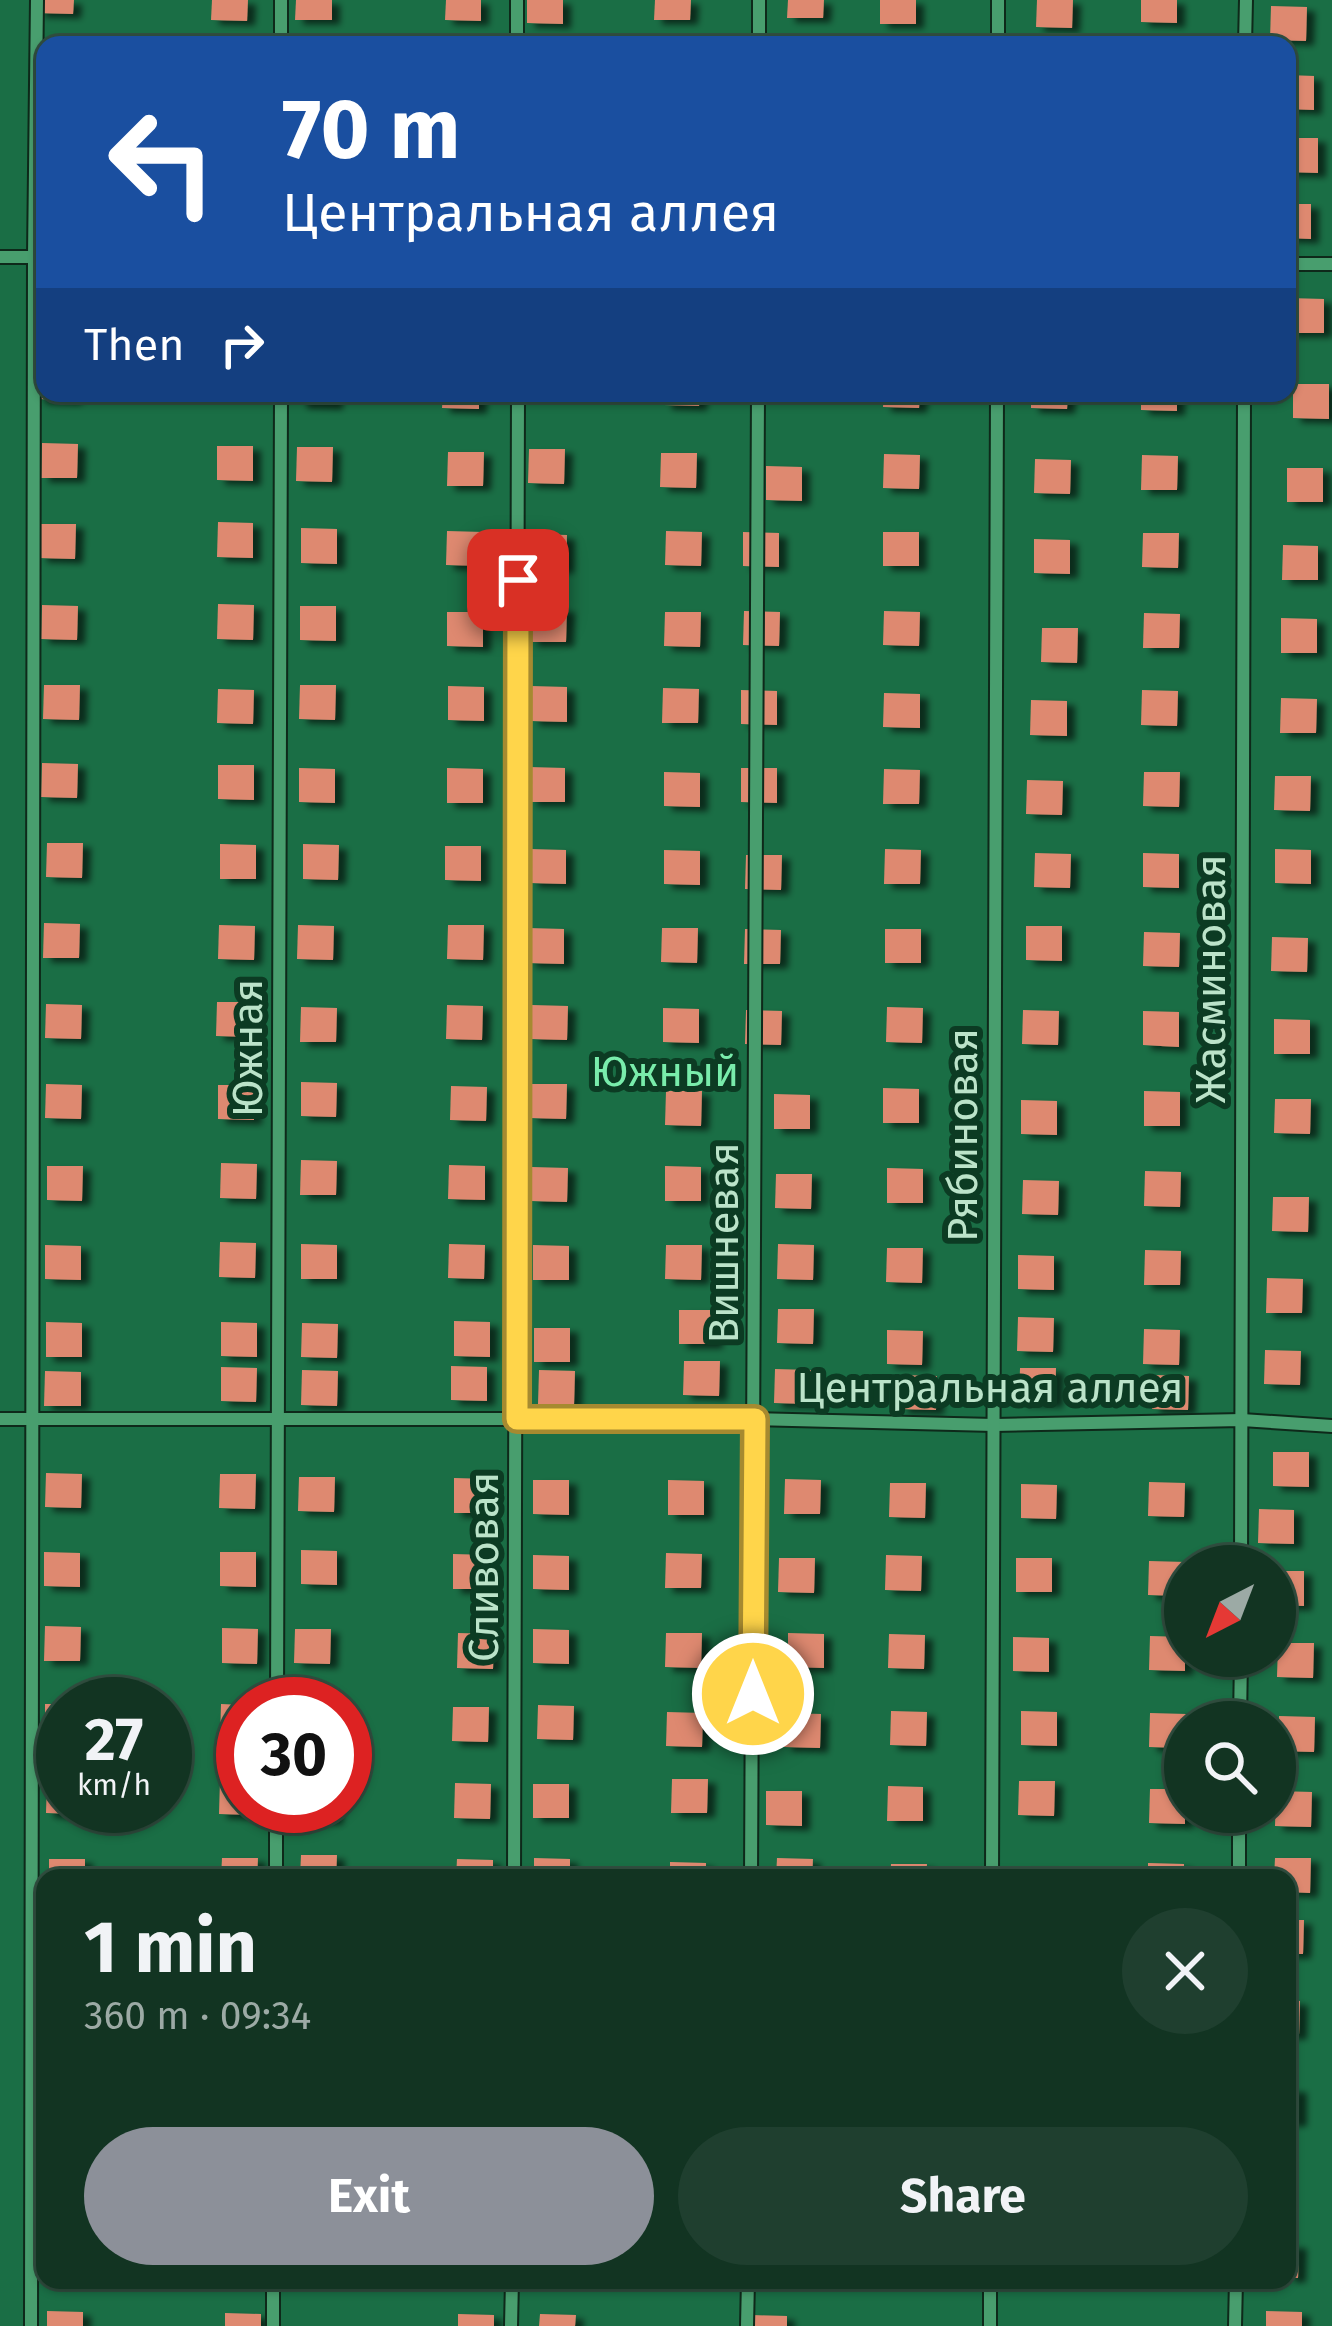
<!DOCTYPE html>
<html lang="en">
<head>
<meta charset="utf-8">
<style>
  body { margin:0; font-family:"Fira Sans",sans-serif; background:#1f3f2f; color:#f1f3f6; height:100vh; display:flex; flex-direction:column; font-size:45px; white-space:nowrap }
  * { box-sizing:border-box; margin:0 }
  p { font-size:39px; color:#9caaa5 }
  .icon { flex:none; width:66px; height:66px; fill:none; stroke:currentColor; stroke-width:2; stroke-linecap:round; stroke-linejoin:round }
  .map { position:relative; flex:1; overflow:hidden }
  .drawer { position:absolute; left:36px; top:1869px; width:1260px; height:420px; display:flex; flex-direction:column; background:#123422; border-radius:24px; box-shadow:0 3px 9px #0004,0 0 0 3px #314f40 }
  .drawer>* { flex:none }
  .hud { position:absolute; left:36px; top:36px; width:1260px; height:366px; border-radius:24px; box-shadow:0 3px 9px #0004,0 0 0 3px #314f40; background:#1a4fa0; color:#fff; overflow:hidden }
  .needle { width:78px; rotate:222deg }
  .tools { position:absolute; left:1164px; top:1545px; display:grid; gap:24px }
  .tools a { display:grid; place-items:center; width:132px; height:132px; border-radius:50%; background:#123422; box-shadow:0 3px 9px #0004,0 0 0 3px #314f40; font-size:60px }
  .speed { position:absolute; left:36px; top:1677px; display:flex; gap:24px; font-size:60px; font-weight:700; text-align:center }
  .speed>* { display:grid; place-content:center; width:156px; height:156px; border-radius:50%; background:#123422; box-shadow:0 3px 9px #0004,0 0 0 3px #314f40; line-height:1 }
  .speed small { font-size:30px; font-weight:400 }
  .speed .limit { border:18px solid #d22; background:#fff; color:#111 }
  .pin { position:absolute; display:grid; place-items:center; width:102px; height:102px; color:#fff; margin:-51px; border-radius:24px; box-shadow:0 6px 18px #0006 }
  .me { position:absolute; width:132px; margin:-66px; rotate:0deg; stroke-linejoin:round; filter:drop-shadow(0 0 9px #0008) }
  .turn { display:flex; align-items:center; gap:42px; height:252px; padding:0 48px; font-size:54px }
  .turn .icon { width:156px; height:156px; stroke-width:2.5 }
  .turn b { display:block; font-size:84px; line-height:102px }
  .then { display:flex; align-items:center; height:114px; padding:0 48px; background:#0003; gap:24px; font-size:45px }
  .round { display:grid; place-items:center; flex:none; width:126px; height:126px; border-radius:63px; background:#1f3f2f }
  .overview { display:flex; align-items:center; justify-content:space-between; height:204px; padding:0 48px }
  h1 { font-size:72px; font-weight:700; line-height:90px }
  .cta { display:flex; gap:24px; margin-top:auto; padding:24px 48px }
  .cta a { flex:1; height:138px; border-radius:72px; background:#8c9099; color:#fff; font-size:48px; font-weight:700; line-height:138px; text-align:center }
  .cta a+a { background:#1f3f2f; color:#f1f3f6 }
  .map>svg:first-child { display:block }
  .green { fill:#1a6e45; fill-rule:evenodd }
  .building { fill:#de8970; filter:url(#shadow) }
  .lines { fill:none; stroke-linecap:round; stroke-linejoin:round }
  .street-casing { stroke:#0e291a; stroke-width:16 }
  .street { stroke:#489e6e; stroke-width:12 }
  .route-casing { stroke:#a68a30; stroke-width:30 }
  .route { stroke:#ffd54a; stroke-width:21 }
  .labels { text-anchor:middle; stroke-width:12; stroke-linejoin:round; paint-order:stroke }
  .street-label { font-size:42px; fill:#bbe3c9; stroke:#0c3b23 }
  .park-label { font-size:42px; fill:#79ecab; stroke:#0c3b23 }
</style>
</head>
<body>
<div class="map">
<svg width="1332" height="2326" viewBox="0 0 1332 2326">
  <defs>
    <filter id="shadow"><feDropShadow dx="8" dy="4.5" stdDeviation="3" flood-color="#0009"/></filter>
  </defs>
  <rect width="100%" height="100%" fill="#18462d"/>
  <path class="green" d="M0 0H1332V2326H0ZM45 45H1287V393H45ZM1185 1566H1275V1656H1185ZM63 1704H165V1806H63ZM243 1704H345V1806H243ZM1185 1722H1275V1812H1185ZM45 1878H1287V2280H45Z"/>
  <g class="building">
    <path d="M38 0H74L73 14 37 13Z"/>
    <path d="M212 0H248L247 21 211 20Z"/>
    <path d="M296 0H332V20H295Z"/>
    <path d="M446 0H481V21L445 20Z"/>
    <path d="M527 0H563V24L527 23Z"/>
    <path d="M655 0H691L690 20H654Z"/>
    <path d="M788 0H824L823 18H787Z"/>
    <rect x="880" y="0" width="36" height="24"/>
    <path d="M1037 0H1073L1072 28 1036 27Z"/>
    <path d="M1141 0H1177V23L1141 22Z"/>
    <path d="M1271 6 1307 7 1306 41 1270 40Z"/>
    <path d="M1287 75 1314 76V110L1287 109Z"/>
    <path d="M1287 138H1318V173L1287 172Z"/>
    <path d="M1287 204H1311V239L1287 238Z"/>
    <path d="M1288 298 1324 299V333H1288Z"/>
    <path d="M39 365H45V393H75L74 400 38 399Z"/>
    <path d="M1293 384H1329V419L1293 418Z"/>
    <path d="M299 393H335V405L299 404Z"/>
    <path d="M443 393H479V409L442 408Z"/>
    <path d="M664 393H700L699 406 664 405Z"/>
    <path d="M884 393H920L919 408 883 407Z"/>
    <path d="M1031 393H1068L1067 409 1031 408Z"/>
    <path d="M1141 393H1177V411L1141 410Z"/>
    <path d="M42 443 78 444 77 478H41Z"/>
    <path d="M217 446H253V481L217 480Z"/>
    <path d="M297 447H333L332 482 296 481Z"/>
    <path d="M529 449H565L564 484 528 483Z"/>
    <path d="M448 452H484L483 486H447Z"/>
    <path d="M661 453H697L696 488 660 487Z"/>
    <path d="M884 454 920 455 919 489 883 488Z"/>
    <path d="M1142 455 1178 456 1177 490H1141Z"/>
    <path d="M1035 459 1071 460 1070 494 1034 493Z"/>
    <path d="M766 466 802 467V501L766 500Z"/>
    <rect x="1287" y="468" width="36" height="34"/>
    <path d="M218 522 253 523V558L217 557Z"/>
    <path d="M40 524H76L75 559 39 558Z"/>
    <path d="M301 528 337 529V564L301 563Z"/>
    <path d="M447 531 483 532 482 566 446 565Z"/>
    <path d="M666 531 702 532 701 566 665 565Z"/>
    <path d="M743 532 779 533V567L743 566Z"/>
    <rect x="883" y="532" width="36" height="34"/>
    <path d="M1143 533H1179L1178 568 1142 567Z"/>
    <path d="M531 534 567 535 566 569 531 568Z"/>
    <path d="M1034 539 1070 540V574L1034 573Z"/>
    <path d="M1283 545 1318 546V580H1282Z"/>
    <path d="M218 604 254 605 253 640 217 639Z"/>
    <path d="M42 605 78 606 77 640 41 639Z"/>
    <path d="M300 606H336V641L300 640Z"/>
    <path d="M531 607 567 608 566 642H530Z"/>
    <path d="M744 611 780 612 779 646 743 645Z"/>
    <path d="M884 611 920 612 919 646 883 645Z"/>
    <path d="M447 612H483V647L447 646Z"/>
    <path d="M665 612H701L700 647 664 646Z"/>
    <path d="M1144 613 1180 614 1179 648H1143Z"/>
    <path d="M1281 618 1317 619V653H1281Z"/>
    <path d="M1042 628H1078L1077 663 1041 662Z"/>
    <path d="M44 685H80L79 720 43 719Z"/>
    <path d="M300 685H336L335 720 299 719Z"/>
    <path d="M448 686 484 687V721L448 720Z"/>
    <path d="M531 686 567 687V722L531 721Z"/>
    <path d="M663 688 699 689 698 723H662Z"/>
    <path d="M218 689 254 690 253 724 217 723Z"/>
    <path d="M741 690 777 691V725L741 724Z"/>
    <path d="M1142 690 1178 691 1177 726 1141 725Z"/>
    <path d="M884 693 920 694V728L883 727Z"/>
    <path d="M1281 698 1317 699 1316 733H1280Z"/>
    <path d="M1031 700 1067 701V736L1030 735Z"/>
    <path d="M42 763 78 764 77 798 41 797Z"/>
    <path d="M218 765H254V800L218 799Z"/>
    <path d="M529 767 565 768V802H529Z"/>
    <path d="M299 768 335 769V803L299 802Z"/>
    <path d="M447 768 483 769V803H447Z"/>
    <path d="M741 768H777V803L741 802Z"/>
    <path d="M884 769 920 770 919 804H883Z"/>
    <path d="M664 772 700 773V807L664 806Z"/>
    <path d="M1144 772H1180L1179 807 1143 806Z"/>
    <path d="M1275 776H1311L1310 811 1274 810Z"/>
    <path d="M1027 780 1063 781 1062 815 1026 814Z"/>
    <path d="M47 843H83L82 878 46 877Z"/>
    <path d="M220 844 256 845V879H220Z"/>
    <path d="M303 844 339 845 338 880 303 879Z"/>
    <path d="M445 846H481V881L445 880Z"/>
    <path d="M530 849 566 850V884L530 883Z"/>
    <path d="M885 849 921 850 920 884H884Z"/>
    <path d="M1275 849 1311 850V884L1275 883Z"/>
    <path d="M664 850 700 851V885L664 884Z"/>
    <path d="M1035 853 1071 854 1070 888 1034 887Z"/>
    <path d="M1143 853 1179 854V888L1143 887Z"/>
    <path d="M746 855H782L781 890 745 889Z"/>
    <path d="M44 923 80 924 79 958H43Z"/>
    <path d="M219 925 255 926 254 960 218 959Z"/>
    <path d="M298 925 334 926 333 960 297 959Z"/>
    <path d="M448 925H484L483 960 447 959Z"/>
    <path d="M1026 926H1062V961L1026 960Z"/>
    <path d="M528 928 564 929V964L528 963Z"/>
    <path d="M662 928H698L697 963 661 962Z"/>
    <path d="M745 929 781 930 780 964H744Z"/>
    <rect x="885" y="929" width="36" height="34"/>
    <path d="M1144 932 1180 933 1179 967 1143 966Z"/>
    <path d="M1272 937 1308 938 1307 972 1271 971Z"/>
    <path d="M217 1002H253L252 1037 216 1036Z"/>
    <path d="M46 1004 82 1005 81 1039 45 1038Z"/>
    <path d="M447 1005 483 1006 482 1040 446 1039Z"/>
    <path d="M532 1005 568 1006 567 1040 531 1039Z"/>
    <path d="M301 1007 337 1008 336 1042H300Z"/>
    <path d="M887 1007 923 1008 922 1043 886 1042Z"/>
    <path d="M663 1008 699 1009V1043L663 1042Z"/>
    <path d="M746 1010 782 1011 781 1045 745 1044Z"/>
    <path d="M1023 1010 1059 1011 1058 1045 1022 1044Z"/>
    <path d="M1143 1011 1179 1012V1047L1143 1045Z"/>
    <path d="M1274 1019 1310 1020V1054H1274Z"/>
    <path d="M301 1082 337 1083 336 1117 301 1116Z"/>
    <path d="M46 1084 82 1085 81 1119 45 1118Z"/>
    <path d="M531 1084H567L566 1119 530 1118Z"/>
    <path d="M218 1085H254V1120L218 1119Z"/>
    <path d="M451 1086 487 1087 486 1121 450 1120Z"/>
    <path d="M883 1088 919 1089V1123H883Z"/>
    <path d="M666 1091H702L701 1126 665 1125Z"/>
    <path d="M1144 1091 1180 1092V1126H1144Z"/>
    <path d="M774 1094 810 1095V1129H774Z"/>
    <path d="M1275 1099H1311L1310 1134 1274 1133Z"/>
    <path d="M1021 1100 1057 1101V1135L1021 1134Z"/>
    <path d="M301 1160 337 1161 336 1195H300Z"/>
    <path d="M221 1163 257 1164 256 1199 220 1198Z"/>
    <path d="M449 1165 485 1166V1200L448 1199Z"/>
    <path d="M47 1166H83L82 1201 47 1200Z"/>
    <path d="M665 1166 701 1167V1201H665Z"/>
    <path d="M532 1167 568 1168 567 1202 531 1201Z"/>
    <path d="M887 1168 923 1169V1203H887Z"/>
    <path d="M1145 1171 1181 1172 1180 1207 1144 1206Z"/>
    <path d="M776 1174H812L811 1209 775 1208Z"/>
    <path d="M1023 1180 1059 1181 1058 1215 1022 1214Z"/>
    <path d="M1273 1197H1309L1308 1232 1272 1231Z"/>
    <path d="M220 1242 256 1243 255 1278 219 1277Z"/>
    <path d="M301 1244 337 1245V1279H301Z"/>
    <path d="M449 1244 485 1245 484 1279 448 1278Z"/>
    <path d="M778 1244 814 1245 813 1280 777 1279Z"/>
    <path d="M45 1245 81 1246V1280L45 1279Z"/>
    <path d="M533 1245 569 1246V1280H533Z"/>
    <path d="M666 1245H702L701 1280 665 1279Z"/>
    <path d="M887 1248H923L922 1283 886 1282Z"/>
    <path d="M1145 1250 1181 1251 1180 1285H1144Z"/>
    <path d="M1018 1255 1054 1256V1290L1018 1289Z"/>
    <path d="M1267 1278 1303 1279 1302 1313H1266Z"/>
    <path d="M778 1309H814L813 1344 777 1343Z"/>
    <rect x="679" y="1310" width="36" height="34"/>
    <path d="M1018 1317 1054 1318 1053 1352 1017 1351Z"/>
    <path d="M454 1321 490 1322V1357L454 1356Z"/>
    <path d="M46 1322 82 1323V1357H46Z"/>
    <path d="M221 1322 257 1323V1357L221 1356Z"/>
    <path d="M302 1323 338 1324 337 1358 301 1357Z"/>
    <rect x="534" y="1328" width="36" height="34"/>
    <path d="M1144 1329 1180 1330 1179 1365 1143 1364Z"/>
    <path d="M887 1330 923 1331 922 1365 887 1364Z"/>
    <path d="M1265 1350 1301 1351 1300 1385 1264 1384Z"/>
    <path d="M684 1361H720L719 1396 683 1395Z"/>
    <path d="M451 1366 487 1367V1401L451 1400Z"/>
    <path d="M221 1367 257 1368 256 1402 221 1401Z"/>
    <path d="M1020 1368H1056L1055 1403 1019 1402Z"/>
    <path d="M775 1369 811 1370 810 1404 774 1403Z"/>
    <path d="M302 1370 338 1371 337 1406 301 1405Z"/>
    <path d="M539 1370 575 1371 574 1405 538 1404Z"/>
    <path d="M45 1371 81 1372V1406H44Z"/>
    <path d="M901 1375 937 1376 936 1410 900 1409Z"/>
    <path d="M1153 1375 1189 1376 1188 1410 1152 1409Z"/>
    <path d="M1273 1452H1309V1487L1273 1486Z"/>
    <path d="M46 1473 82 1474 81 1508 45 1507Z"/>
    <path d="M220 1474H256L255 1509 219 1508Z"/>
    <path d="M299 1477H335L334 1512 298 1511Z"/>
    <path d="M454 1478 490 1479V1513H454Z"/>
    <path d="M785 1479 821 1480 820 1514H784Z"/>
    <path d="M533 1480H569V1515L533 1514Z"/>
    <path d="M668 1480 704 1481V1515H668Z"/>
    <path d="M1149 1482 1185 1483 1184 1517 1148 1516Z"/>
    <path d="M890 1483H926L925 1518 889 1517Z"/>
    <path d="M1021 1484 1057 1485 1056 1519 1021 1518Z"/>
    <path d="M1259 1509 1294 1510V1544L1258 1543Z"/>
    <path d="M301 1550 337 1551V1585L301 1584Z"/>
    <path d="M44 1552 80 1553V1587L44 1586Z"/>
    <path d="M220 1552H256V1587L220 1586Z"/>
    <path d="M666 1553 702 1554 701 1588H665Z"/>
    <path d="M453 1554 489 1555V1589H453Z"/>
    <path d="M533 1555 569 1556V1590L533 1589Z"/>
    <path d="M886 1555 922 1556 921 1591 885 1590Z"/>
    <path d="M779 1558H815L814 1593 778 1592Z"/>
    <rect x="1016" y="1558" width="36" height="34"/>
    <path d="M1149 1561 1185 1562 1184 1596 1148 1595Z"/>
    <path d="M1275 1571H1304V1606L1275 1605Z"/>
    <path d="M45 1626 81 1627 80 1661H44Z"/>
    <path d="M222 1628 258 1629 257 1664 222 1663Z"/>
    <path d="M295 1629H331L330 1664 294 1663Z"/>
    <path d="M533 1629 569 1630V1664L533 1663Z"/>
    <path d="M458 1633 494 1634 493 1669 457 1668Z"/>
    <path d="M666 1633H702L701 1668 665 1667Z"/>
    <path d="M788 1633 824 1634V1668L788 1667Z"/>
    <path d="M889 1634 925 1635 924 1669 888 1668Z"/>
    <path d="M1150 1636 1185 1637V1671L1149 1670Z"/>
    <path d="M1013 1637 1049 1638V1672L1013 1671Z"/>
    <path d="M1278 1643H1314L1313 1678 1277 1677Z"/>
    <path d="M45 1704H63V1739L45 1738Z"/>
    <path d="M221 1704 243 1705V1739H220Z"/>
    <path d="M538 1705 574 1706 573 1740 537 1739Z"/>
    <path d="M453 1707H489L488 1742 452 1741Z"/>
    <path d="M891 1711 927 1712 926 1746 890 1745Z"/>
    <path d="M1021 1711 1057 1712V1746L1021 1745Z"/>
    <path d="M667 1712 703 1713 702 1747 666 1746Z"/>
    <path d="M785 1713 821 1714 820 1748 784 1747Z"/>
    <path d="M1150 1713 1186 1714 1185 1748 1149 1747Z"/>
    <path d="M1279 1716 1315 1717 1314 1752 1278 1751Z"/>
    <path d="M47 1779H63V1806H82V1814L46 1813Z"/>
    <path d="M220 1779 243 1780V1806H255V1815L219 1814Z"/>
    <path d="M672 1779H708L707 1813H671Z"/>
    <path d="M1019 1781H1055L1054 1816 1018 1815Z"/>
    <path d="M455 1783 491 1784 490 1819 454 1818Z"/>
    <rect x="533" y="1784" width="36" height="34"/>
    <path d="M888 1786 923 1787V1821H887Z"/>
    <path d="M1150 1789H1185V1824L1149 1823Z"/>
    <path d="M766 1791H802V1826L766 1825Z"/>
    <path d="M1276 1791 1312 1792 1311 1827 1275 1826Z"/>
    <path d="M299 1806H335V1820L299 1819Z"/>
    <path d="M301 1855H337L336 1878H300Z"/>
    <path d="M222 1858H258L257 1878H221Z"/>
    <path d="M534 1858 570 1859V1878H534Z"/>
    <path d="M777 1858 813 1859 812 1878H776Z"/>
    <path d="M1275 1858H1311L1310 1893 1287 1892V1878H1274Z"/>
    <rect x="49" y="1859" width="36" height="19"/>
    <path d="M457 1859 493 1860V1878H456Z"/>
    <path d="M670 1862 706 1863V1878H670Z"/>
    <path d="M1148 1863 1184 1864V1878H1148Z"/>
    <path d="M891 1864H927L926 1878H890Z"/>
    <rect x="1019" y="1868" width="36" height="10"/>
    <path d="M1287 1920H1304L1303 1954H1287Z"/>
    <path d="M1287 2000 1300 2001 1299 2035H1287Z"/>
    <rect x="1287" y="2088" width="12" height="34"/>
    <path d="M1287 2244H1299L1298 2278H1287Z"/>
    <path d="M47 2311 83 2312V2326H47Z"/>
    <path d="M1266 2311 1302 2312V2326H1266Z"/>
    <path d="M225 2313 261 2314V2326H225Z"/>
    <path d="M458 2314 494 2315V2326H458Z"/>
    <path d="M540 2314 576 2315 575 2326H539Z"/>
    <path d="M751 2315 787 2316V2326H751Z"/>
  </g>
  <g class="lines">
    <g class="street-casing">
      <g id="street">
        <path d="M281 0V45"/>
        <path d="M517 0V45"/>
        <path d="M759 45V0"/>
        <path d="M998 45V0"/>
        <path d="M1245 45 1246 0"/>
        <path d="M0 257H45"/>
        <path d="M1287 264H1332"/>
        <path d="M0 1419H755L994 1425 1242 1420 1332 1426"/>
        <path d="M1241 1566 1244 393"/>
        <path d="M277 1704 281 393"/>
        <path d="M1240 1722 1241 1656"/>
        <path d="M276 1878V1806"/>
        <path d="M514 1878 518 393"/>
        <path d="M751 1878 758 393"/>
        <path d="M992 1878 997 393"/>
        <path d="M1239 1878V1812"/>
        <path d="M31 2326 34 257 37 0"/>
        <path d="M273 2326V2280"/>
        <path d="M511 2326 512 2280"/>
        <path d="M747 2326 748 2280"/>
        <path d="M990 2326V2280"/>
        <path d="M1235 2326 1236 2280"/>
      </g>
    </g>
    <use href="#street" class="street"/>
  </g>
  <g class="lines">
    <g class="route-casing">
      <path id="route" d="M518 580 517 1419H755L753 1694"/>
    </g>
    <use href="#route" class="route"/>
  </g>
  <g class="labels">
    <g class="street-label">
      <text transform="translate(1210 979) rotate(-90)" y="15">Жасминовая</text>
      <text transform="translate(247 1048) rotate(-90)" y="15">Южная</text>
      <text transform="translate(962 1135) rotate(-90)" y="15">Рябиновая</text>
      <text transform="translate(723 1243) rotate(-90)" y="15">Вишневая</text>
      <text x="990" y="1402">Центральная аллея</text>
      <text transform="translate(483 1567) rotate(-90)" y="15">Сливовая</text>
    </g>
    <g class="park-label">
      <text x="665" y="1086">Южный</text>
    </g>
  </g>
</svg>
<div class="tools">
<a><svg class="needle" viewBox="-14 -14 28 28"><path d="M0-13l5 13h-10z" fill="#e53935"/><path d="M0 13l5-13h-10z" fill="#9caaa5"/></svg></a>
<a><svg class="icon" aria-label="search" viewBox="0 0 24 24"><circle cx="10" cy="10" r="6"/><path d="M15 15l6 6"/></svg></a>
</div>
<div class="speed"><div>27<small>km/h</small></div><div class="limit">30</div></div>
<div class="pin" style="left:518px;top:580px;background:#d93025"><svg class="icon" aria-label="arrive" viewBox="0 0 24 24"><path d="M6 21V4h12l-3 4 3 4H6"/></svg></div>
<svg class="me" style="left:753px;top:1694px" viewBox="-20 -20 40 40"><circle r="17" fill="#ffd54a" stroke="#fff" stroke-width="3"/><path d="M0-11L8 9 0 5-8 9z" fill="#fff"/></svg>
<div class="hud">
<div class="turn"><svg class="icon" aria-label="left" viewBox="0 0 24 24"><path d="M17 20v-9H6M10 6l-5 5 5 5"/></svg><div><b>70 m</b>Центральная аллея</div></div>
<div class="then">Then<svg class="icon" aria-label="right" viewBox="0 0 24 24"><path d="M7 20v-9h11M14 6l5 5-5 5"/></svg></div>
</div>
<section class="drawer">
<div class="overview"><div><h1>1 min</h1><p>360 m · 09:34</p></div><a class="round"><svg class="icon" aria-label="close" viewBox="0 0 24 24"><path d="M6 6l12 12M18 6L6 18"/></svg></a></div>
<div class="cta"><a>Exit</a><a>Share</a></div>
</section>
</div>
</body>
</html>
